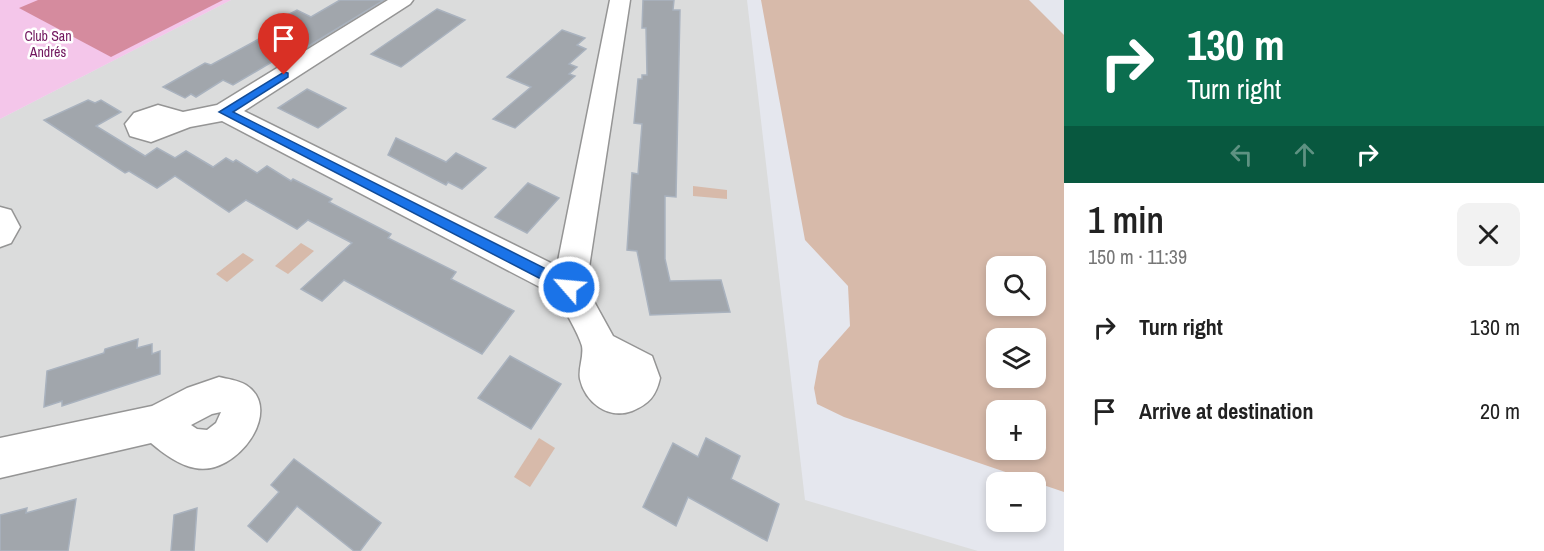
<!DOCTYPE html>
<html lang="en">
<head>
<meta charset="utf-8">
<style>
  body { margin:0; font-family:"Archivo Narrow",sans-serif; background:#f2f2f2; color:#222; height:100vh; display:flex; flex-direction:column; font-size:22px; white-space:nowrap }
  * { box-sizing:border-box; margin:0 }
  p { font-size:20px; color:#767676 }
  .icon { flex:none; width:33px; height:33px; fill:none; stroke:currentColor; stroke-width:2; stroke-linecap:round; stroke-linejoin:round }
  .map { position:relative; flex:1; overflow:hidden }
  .panel { display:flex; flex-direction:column; background:#fff; width:480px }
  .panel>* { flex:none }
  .top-card { background:#0b6e4f; color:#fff; overflow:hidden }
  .tools { position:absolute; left:986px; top:256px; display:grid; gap:12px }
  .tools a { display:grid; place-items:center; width:60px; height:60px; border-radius:12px; background:#fff; box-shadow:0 3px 9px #0003; font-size:30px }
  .pin { position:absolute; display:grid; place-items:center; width:51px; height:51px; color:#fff; margin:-62px -26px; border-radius:50% 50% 50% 0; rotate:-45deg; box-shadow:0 0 6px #0007 }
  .pin .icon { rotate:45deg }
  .me { position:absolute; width:66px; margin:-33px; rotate:297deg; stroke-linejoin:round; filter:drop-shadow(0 0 4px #0008) }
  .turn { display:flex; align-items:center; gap:21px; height:126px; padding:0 24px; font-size:27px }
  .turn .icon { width:78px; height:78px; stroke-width:2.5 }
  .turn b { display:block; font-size:42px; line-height:51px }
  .lanes { display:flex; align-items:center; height:57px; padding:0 24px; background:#0003; justify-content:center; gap:30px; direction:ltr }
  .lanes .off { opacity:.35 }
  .round { display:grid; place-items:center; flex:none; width:63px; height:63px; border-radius:12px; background:#f2f2f2 }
  .overview { display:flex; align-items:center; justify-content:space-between; height:102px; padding:0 24px }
  h1 { font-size:36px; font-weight:600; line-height:45px }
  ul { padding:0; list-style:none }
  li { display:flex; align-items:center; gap:18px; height:84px; padding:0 24px }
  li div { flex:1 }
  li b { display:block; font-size:22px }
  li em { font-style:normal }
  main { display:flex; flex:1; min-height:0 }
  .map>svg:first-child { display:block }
  .residential { fill:#dbdcdc }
  .park { fill:#f4c6ea }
  .pitch { fill:#d58b9e }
  .water { fill:#d7baaa; fill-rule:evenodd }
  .building { fill:#a1a6ac; stroke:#a9b2be; stroke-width:1.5 }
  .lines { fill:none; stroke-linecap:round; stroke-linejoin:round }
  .minor-casing { stroke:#959595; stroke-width:3 }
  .minor { fill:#fff; fill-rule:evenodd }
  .route { fill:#1a73e8; stroke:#114b97; stroke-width:1.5 }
  .labels { text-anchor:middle; stroke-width:5; stroke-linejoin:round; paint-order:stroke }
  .far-park-label { font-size:14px; fill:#71175e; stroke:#fff }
</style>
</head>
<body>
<main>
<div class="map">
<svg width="1064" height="551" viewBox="0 0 1064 551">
  <rect width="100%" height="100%" fill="#e5e7ee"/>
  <path class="residential" d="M231 0H747L805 500 978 551H0V119Z"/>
  <path class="park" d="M0 0H231L0 119Z"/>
  <path class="pitch" d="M38 0H223L111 57 19 8Z"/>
  <g class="water">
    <path d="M761 0H1029L1064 35V492L844 417 817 404 814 388 819 361 850 326 848 286 805 240ZM996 267H1035V306H996ZM996 339H1035V378H996ZM996 411H1035V450H996Z"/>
    <path d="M693 186 727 190V199L693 196Z"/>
    <path d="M301 243 314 251 288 274 275 266Z"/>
    <path d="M243 253 254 260 227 282 216 274Z"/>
    <path d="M539 438 555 448 530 487 514 477Z"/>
  </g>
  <g class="building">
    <path d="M340 0H384L302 50 297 47 233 85 223 80 196 97 191 94 185 98 163 87 205 63 211 65 270 33 267 32 278 26 272 23 297 10 311 17Z"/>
    <path d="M643 0H674L673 10H680L676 197 665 196V259L670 281 721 280 730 312 650 315 637 251 627 250 632 173 638 174 642 124 634 123 638 79H642V75H647L646 28H642Z"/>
    <path d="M437 9 465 20 401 67 371 54Z"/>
    <path d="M562 30 585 38 577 45 586 49 569 64 577 67 569 74 575 76 515 128 493 119 531 87 507 77Z"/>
    <path d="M307 89 346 108 318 128 278 108Z"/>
    <path d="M88 100 95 103 101 100 121 112 96 126 145 156 157 148 175 158 186 151 213 167 226 158 233 162 236 160 257 173 267 166 291 181 293 179 332 199 329 202 391 234 388 238 456 272 451 279 514 311 482 354 344 280 322 301 301 289 352 243 308 220 297 229 246 200 229 212 175 176 157 188 129 171 125 173 44 120Z"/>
    <path d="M396 138 446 162 456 153 486 168 462 189 448 182 446 185 388 155Z"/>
    <path d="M528 183 559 198 527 233 495 217Z"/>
    <path d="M138 339 137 348 152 344V354L160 351V374L62 406V401L44 407 47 371 104 353 105 349Z"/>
    <path d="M510 356 561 384 531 429 478 398Z"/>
    <path d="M706 438 740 456 731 479 779 504 767 541 688 497 676 526 643 507 673 443 698 457Z"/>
    <path d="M294 459 381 523 360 551H354L297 506 267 542 248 526 279 492 271 485Z"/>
    <path d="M76 499 68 551H0V515L27 508 26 513Z"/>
    <path d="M197 508 194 551H171L174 515Z"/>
  </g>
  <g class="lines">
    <g class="minor-casing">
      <g id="minor">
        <path d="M388 0H413L410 4 244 111 557 266 610 0H630L586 287 613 336 652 356 660 378C656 396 649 404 632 411 608 420 585 402 580 379 578 368 584 357 582 346 578 332 564 310 557 296L222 121 190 127 151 142 130 136 125 124 134 113 158 105 183 112 217 105Z"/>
        <path d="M0 207 11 210 20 227 11 243 0 247Z"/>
        <path d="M219 377C227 379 238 380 246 385 285 410 236 477 195 468 179 465 164 454 151 443L0 478V438L152 406 187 388ZM221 412 216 423 207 430 197 429 191 425 212 414Z"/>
      </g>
    </g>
    <use href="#minor" class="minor"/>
  </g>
  <path class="route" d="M284 72 288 73V77L233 112 574 283 576 287 574 291H564L219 112Z"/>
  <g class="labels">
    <g class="far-park-label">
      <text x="48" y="41">Club San<tspan x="48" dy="16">Andrés</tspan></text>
    </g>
  </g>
</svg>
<div class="tools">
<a><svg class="icon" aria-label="search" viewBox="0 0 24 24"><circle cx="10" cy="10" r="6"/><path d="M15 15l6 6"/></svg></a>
<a><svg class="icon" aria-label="layers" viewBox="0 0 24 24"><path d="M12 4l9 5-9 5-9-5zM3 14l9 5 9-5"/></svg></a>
<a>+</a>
<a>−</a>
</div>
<div class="pin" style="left:284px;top:75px;background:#d93025"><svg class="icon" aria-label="arrive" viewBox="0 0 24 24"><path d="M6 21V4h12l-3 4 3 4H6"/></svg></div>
<svg class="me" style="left:569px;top:287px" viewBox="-20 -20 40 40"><circle r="17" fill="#1a73e8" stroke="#fff" stroke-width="3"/><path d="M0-11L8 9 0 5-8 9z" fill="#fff"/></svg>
</div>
<section class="panel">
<div class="top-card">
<div class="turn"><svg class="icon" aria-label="right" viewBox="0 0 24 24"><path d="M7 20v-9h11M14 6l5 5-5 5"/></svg><div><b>130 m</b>Turn right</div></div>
<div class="lanes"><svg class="icon off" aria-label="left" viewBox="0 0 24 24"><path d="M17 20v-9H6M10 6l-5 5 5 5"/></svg><svg class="icon off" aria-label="ahead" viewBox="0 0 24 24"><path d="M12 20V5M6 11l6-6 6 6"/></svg><svg class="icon" aria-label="right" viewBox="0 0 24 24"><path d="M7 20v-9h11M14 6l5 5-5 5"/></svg></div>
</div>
<div class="overview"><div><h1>1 min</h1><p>150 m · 11:39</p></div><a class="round"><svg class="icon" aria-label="close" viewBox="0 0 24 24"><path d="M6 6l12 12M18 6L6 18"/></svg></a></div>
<ul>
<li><svg class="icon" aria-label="right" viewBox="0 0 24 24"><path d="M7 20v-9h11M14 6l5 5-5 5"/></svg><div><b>Turn right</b></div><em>130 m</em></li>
<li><svg class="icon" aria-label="arrive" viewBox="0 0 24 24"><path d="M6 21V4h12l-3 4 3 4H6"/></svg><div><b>Arrive at destination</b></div><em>20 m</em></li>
</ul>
</section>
</main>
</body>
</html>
